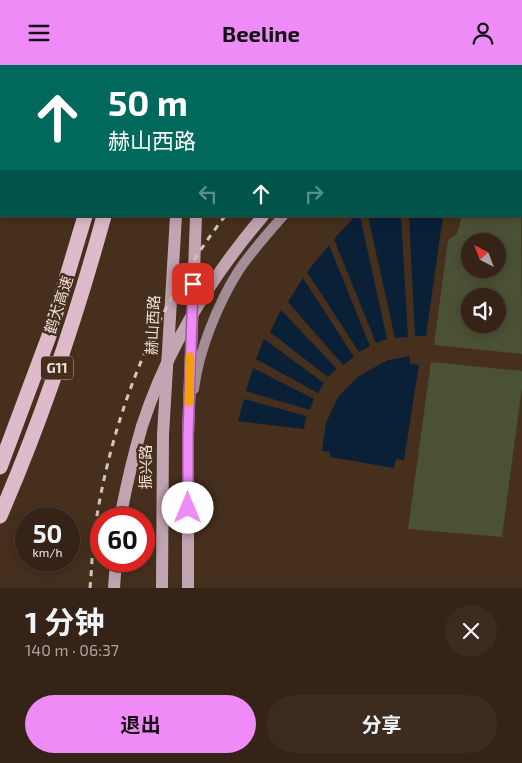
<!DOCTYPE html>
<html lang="zh">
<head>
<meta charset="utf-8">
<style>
  body { margin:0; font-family:"Exo 2","Noto Sans SC",sans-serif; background:#3c2b1f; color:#f1f3f6; height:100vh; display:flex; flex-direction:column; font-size:19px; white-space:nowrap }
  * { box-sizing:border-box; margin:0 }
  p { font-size:16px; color:#a9a4a1 }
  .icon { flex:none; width:28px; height:28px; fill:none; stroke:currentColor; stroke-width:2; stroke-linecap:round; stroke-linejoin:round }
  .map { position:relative; height:523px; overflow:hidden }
  .sheet { display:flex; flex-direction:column; background:#342316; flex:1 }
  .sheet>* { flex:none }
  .hud { position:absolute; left:0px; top:0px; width:522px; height:152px; box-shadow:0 2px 12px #0003,0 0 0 1px #4e4035; background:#00695c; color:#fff; overflow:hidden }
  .needle { width:32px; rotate:318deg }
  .buttons { position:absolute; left:461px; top:168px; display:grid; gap:10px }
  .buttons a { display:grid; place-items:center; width:45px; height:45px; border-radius:50%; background:#342316; box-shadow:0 2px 12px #0003,0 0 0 1px #4e4035; font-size:25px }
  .speed { position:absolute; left:15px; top:442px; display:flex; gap:10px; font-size:25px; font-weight:700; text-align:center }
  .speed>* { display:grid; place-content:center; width:65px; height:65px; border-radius:50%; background:#342316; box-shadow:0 2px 12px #0003,0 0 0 1px #4e4035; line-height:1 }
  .speed small { font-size:12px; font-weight:400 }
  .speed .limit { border:8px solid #d22; background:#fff; color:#111 }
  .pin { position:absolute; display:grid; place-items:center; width:42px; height:42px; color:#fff; margin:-21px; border-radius:10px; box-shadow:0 2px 8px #0006 }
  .me { position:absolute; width:55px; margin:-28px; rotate:0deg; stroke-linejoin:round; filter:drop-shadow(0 0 4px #0008) }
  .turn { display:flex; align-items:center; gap:18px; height:105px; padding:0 25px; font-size:22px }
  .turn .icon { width:65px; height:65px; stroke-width:2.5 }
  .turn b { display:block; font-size:35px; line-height:42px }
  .lanes { display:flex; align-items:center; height:48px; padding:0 25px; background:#0003; justify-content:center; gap:25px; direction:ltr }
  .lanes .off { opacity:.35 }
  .round { display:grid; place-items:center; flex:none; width:52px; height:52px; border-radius:26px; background:#3c2b1f }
  .summary { display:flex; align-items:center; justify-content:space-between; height:85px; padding:0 25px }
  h1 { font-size:30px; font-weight:700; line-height:38px }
  .cta { display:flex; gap:10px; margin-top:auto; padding:10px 25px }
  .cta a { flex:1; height:58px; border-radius:30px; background:#ef8bf7; color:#111; font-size:20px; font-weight:700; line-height:58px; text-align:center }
  .cta a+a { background:#3c2b1f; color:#f1f3f6 }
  header { display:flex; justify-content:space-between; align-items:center; height:65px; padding:0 25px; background:#ef8bf7; color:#111; font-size:22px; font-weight:700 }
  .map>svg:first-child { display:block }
  .green { fill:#4b5135; fill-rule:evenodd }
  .water { fill:#092037 }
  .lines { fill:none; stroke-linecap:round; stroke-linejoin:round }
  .tertiary { stroke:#7c6e74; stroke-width:10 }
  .secondary { stroke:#a38d97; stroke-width:10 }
  .primary { stroke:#c2a5b2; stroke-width:12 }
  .motorway { stroke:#ddbbca; stroke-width:15 }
  .rail { stroke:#d6c6ba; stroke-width:3; stroke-dasharray:6 6; stroke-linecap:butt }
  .primary-bridge { stroke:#c2a5b2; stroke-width:12 }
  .route-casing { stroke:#9b5aa1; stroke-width:12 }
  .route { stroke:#ef8bf7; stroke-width:9 }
  .slow { stroke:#f59e0b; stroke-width:9 }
  .labels { text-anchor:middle; stroke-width:5; stroke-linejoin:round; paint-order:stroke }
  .shield { fill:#462f1d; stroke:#bcaa9d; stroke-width:1 }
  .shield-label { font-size:14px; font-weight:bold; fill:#eedfd4 }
  .street-label { font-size:15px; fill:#eedfd4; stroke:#462f1d }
</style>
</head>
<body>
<header><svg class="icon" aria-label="menu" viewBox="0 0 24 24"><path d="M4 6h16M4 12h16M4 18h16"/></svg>Beeline<svg class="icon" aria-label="person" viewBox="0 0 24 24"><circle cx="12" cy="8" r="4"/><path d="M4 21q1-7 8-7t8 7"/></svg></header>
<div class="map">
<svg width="522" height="523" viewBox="0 0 522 523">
  <rect width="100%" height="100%" fill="#462f1d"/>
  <g class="green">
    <path d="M521 149 522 289 434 280 448 175 457 169 461 154 466 151H521ZM470 176H498V204H470ZM470 231H498V259H470Z"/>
    <path d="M431 297 522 306V322L502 472 408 464Z"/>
  </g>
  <g class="water">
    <path d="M355 151H360L387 274 376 278 334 174Z"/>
    <path d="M368 151H401L408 272 395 273Z"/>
    <path d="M409 151H443L426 271H415Z"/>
    <path d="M329 180 370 281 359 287 307 207Z"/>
    <path d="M303 213 354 292 343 300 288 237Z"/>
    <path d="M281 245 337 304 328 312 270 267Z"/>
    <path d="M264 274 324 318 318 328 256 294Z"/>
    <path d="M410 291V299L419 300 404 395 396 394 394 403 330 392V387L322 386 326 358 338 332 359 311 388 295Z"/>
    <path d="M253 303 314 334 310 345 246 326Z"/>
    <path d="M244 334 306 351 304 364 238 356Z"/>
  </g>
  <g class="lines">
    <g class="tertiary">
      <path d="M480 1V0"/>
      <path d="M521 59H522"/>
      <path d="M521 74H522"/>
    </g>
    <g class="secondary">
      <path d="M450 1 452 0"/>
      <path d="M194 324C199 285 218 238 239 205 252 186 267 169 283 151"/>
    </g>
    <g class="primary">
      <path d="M187 1V0"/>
      <path d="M204 1V0"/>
      <path d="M403 1 404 0"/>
      <path d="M420 1 421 0"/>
      <path d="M114 523 116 496"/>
      <path d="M162 523 163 370 176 151"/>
      <path d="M188 523V370L196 151"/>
    </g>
    <g class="motorway">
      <path d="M123 1V0"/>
      <path d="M141 1V0"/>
      <path d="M0 402 49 271 85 151"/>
      <path d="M0 451C42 354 76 253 104 151"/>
    </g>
    <g class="rail">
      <path d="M369 1 370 0"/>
      <path d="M378 1 379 0"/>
      <path d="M90 523C92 503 92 482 95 463 112 350 155 242 225 151"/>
    </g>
    <path class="primary-bridge" d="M120 454C126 422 133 392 142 361 167 284 211 212 263 151"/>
  </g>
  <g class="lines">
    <g class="route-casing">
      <path id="route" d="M188 443V370L193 219"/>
    </g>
    <use href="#route" class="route"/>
    <path class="slow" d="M189 337 190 292"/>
  </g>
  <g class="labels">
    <rect class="shield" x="41" y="291.5" width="32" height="23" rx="4"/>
    <g class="shield-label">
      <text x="57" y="308">G11</text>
    </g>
    <g class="street-label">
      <text transform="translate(59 240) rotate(-72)" y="5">鹤大高速</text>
      <text transform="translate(153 260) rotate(-87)" y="5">赫山西路</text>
      <text transform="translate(146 402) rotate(-90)" y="5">振兴路</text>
    </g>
  </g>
</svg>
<div class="buttons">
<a><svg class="needle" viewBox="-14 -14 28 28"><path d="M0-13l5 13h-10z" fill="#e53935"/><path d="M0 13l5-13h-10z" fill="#a9a4a1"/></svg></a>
<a><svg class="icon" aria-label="sound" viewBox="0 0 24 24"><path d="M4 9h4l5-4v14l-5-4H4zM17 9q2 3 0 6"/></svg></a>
</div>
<div class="speed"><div>50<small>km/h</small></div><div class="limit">60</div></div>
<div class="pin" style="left:193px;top:219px;background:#d93025"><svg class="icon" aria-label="arrive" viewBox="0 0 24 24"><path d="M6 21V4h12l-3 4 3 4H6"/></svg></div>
<svg class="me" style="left:188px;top:443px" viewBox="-20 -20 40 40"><circle r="19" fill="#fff"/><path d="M0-13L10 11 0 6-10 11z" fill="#ef8bf7"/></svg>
<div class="hud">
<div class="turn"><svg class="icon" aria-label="ahead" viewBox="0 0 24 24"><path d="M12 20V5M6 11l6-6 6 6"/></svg><div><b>50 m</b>赫山西路</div></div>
<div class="lanes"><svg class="icon off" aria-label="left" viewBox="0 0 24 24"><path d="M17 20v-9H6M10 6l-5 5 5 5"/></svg><svg class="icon" aria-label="ahead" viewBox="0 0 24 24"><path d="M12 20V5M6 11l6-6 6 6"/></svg><svg class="icon off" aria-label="right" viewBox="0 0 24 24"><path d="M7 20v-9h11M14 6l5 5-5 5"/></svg></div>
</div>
</div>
<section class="sheet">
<div class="summary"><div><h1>1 分钟</h1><p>140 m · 06:37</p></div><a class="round"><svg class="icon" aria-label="close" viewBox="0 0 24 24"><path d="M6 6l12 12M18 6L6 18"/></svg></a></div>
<div class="cta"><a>退出</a><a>分享</a></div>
</section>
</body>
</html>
